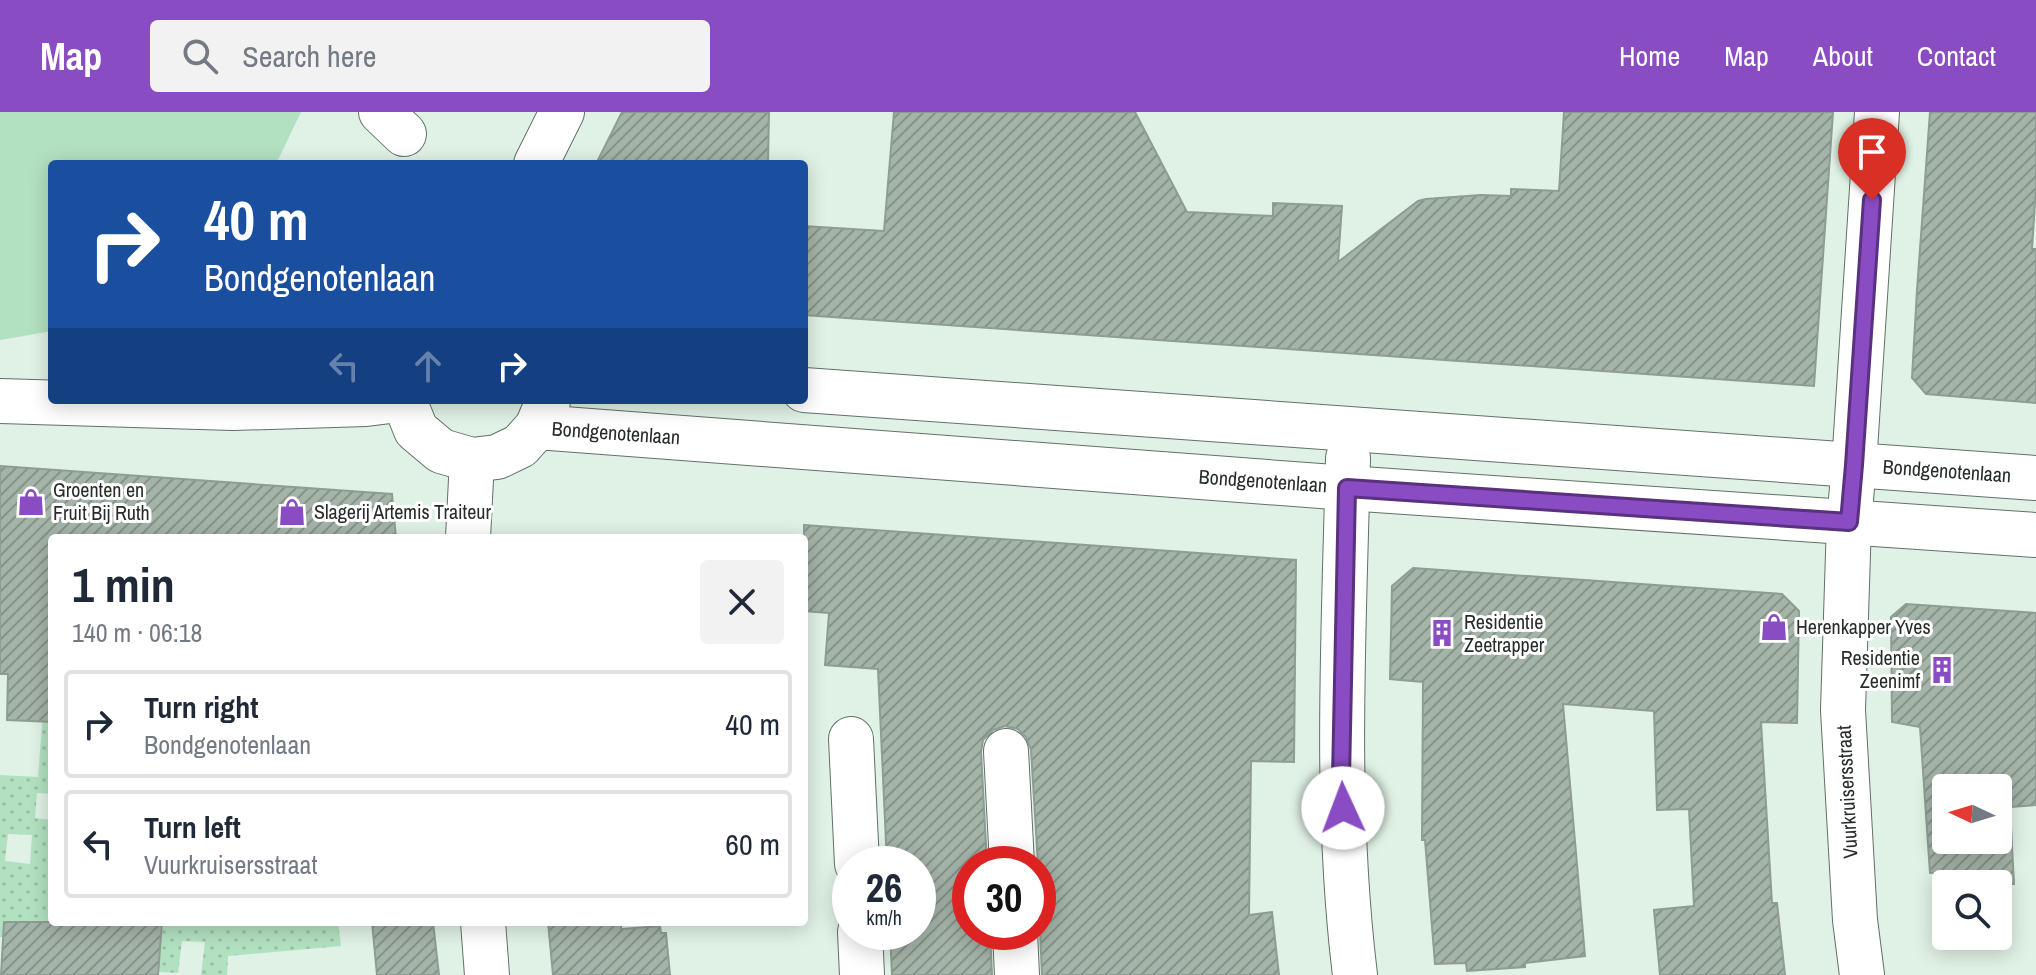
<!DOCTYPE html>
<html lang="en">
<head>
<meta charset="utf-8">
<style>
  body { margin:0; font-family:"Archivo Narrow",sans-serif; background:#f2f2f3; color:#1f2937; height:100vh; display:flex; flex-direction:column; font-size:30px; white-space:nowrap }
  * { box-sizing:border-box; margin:0 }
  p { font-size:26px; color:#747a83 }
  .icon { flex:none; width:44px; height:44px; fill:none; stroke:currentColor; stroke-width:2; stroke-linecap:round; stroke-linejoin:round }
  .map { position:relative; flex:1; overflow:hidden }
  .side { position:absolute; left:48px; top:422px; width:760px; height:392px; display:flex; flex-direction:column; background:#fff; border-radius:8px; box-shadow:0 4px 20px #0003 }
  .side>* { flex:none }
  .banner { position:absolute; left:48px; top:48px; width:760px; height:244px; border-radius:8px; box-shadow:0 4px 20px #0003; background:#1a4fa0; color:#fff; overflow:hidden }
  .needle { width:52px; rotate:274deg }
  .fabs { position:absolute; left:1932px; top:662px; display:grid; gap:16px }
  .fabs a { display:grid; place-items:center; width:80px; height:80px; border-radius:8px; background:#fff; box-shadow:0 4px 20px #0003; font-size:40px }
  .speed { position:absolute; left:832px; top:734px; display:flex; gap:16px; font-size:40px; font-weight:700; text-align:center }
  .speed>* { display:grid; place-content:center; width:104px; height:104px; border-radius:50%; background:#fff; box-shadow:0 4px 20px #0003; line-height:1 }
  .speed small { font-size:20px; font-weight:400 }
  .speed .limit { border:12px solid #d22; background:#fff; color:#111 }
  .pin { position:absolute; display:grid; place-items:center; width:68px; height:68px; color:#fff; margin:-82px -34px; border-radius:50% 50% 50% 0; rotate:-45deg; box-shadow:0 0 8px #0007 }
  .pin .icon { rotate:45deg }
  .me { position:absolute; width:88px; margin:-44px; rotate:358deg; stroke-linejoin:round; filter:drop-shadow(0 0 6px #0008) }
  .turn { display:flex; align-items:center; gap:28px; height:168px; padding:0 24px; font-size:36px }
  .turn .icon { width:104px; height:104px; stroke-width:2.5 }
  .turn b { display:block; font-size:56px; line-height:68px }
  .lanes { display:flex; align-items:center; height:76px; padding:0 24px; background:#0003; justify-content:center; gap:40px; direction:ltr }
  .lanes .off { opacity:.35 }
  .round { display:grid; place-items:center; flex:none; width:84px; height:84px; border-radius:8px; background:#f2f2f3 }
  .head { display:flex; align-items:center; justify-content:space-between; height:136px; padding:0 24px }
  h1 { font-size:48px; font-weight:700; line-height:60px }
  ul { padding:0; list-style:none }
  li { display:flex; align-items:center; gap:24px; height:108px; margin:0 16px 12px; padding:0 8px; border:4px solid #e0e1e3; border-radius:8px }
  li div { flex:1 }
  li b { display:block; font-size:30px }
  li em { font-style:normal }
  header { display:flex; align-items:center; gap:48px; box-sizing:border-box; height:112px; padding:0 40px; background:#894cc2; color:#fff }
  header strong { font-size:38px }
  nav { display:flex; gap:44px; margin-inline-start:auto; font-size:28px }
  .search { width:560px; height:72px; background:#f2f2f3; display:flex; align-items:center; gap:20px; box-sizing:border-box; padding:0 28px; border-radius:8px; color:#747a83; font-size:30px }
  .map>svg:first-child { display:block }
  .grass { fill:#b2e1c1 }
  .park { fill:url(#park-dots); fill-rule:evenodd }
  .building { fill:url(#building-hatch); stroke:#8e9d93; stroke-width:2; fill-rule:evenodd }
  .lines { fill:none; stroke-linecap:round; stroke-linejoin:round }
  .minor-casing { stroke:#627167; stroke-width:46 }
  .minor { stroke:#fff; stroke-width:44 }
  .route-casing { stroke:#59317e; stroke-width:20 }
  .route { stroke:#894cc2; stroke-width:14 }
  .labels { text-anchor:middle; stroke-width:6; stroke-linejoin:round; paint-order:stroke }
  .street-label { font-size:20px; fill:#262d28; stroke:#fff }
  .poi-label { font-size:20px; fill:#262d28; stroke:#fff; text-anchor:start }
</style>
</head>
<body>
<header>
<strong>Map</strong>
<div class="search"><svg class="icon" aria-label="search" viewBox="0 0 24 24"><circle cx="10" cy="10" r="6"/><path d="M15 15l6 6"/></svg>Search here</div>
<nav><a>Home</a><a>Map</a><a>About</a><a>Contact</a></nav>
</header>
<div class="map">
<svg width="2036" height="863" viewBox="0 0 2036 863">
  <defs>
    <pattern id="park-dots" width="8" height="8" patternUnits="userSpaceOnUse" patternTransform="scale(2)"><rect width="8" height="8" fill="#b2e1c1"/><path d="M2 2h.1M6 6h.1" fill="none" stroke="#99c1a6" stroke-width="1.8" stroke-linecap="round"/></pattern>
    <pattern id="building-hatch" width="6" height="6" patternUnits="userSpaceOnUse" patternTransform="scale(2)"><rect width="6" height="6" fill="#a5b4a9"/><path d="M-1 1l2-2M0 6l6-6M5 7l2-2" fill="none" stroke="#86938a"/></pattern>
  </defs>
  <rect width="100%" height="100%" fill="#e0f1e5"/>
  <path class="grass" d="M0 0H301L276 52H52V219L0 228Z"/>
  <g class="park">
    <path d="M45 576 52 577V682L37 681 35 706 52 708V810L25 826 0 825V663L38 665ZM8 722 32 723 30 752 5 749Z"/>
    <path d="M162 810H338L341 834 228 844 227 863H201L205 830 182 829 178 861 158 860Z"/>
  </g>
  <g class="building">
    <path d="M622 0H769L768 52H596Z"/>
    <path d="M894 0H1135L1187 100 1273 104V91L1342 94 1338 150 1418 89 1426 87 1481 83 1511 84V77L1559 79 1564 0H1833L1814 274 804 203V114L884 119Z"/>
    <path d="M1930 0H2036V75L2032 137H2036V291L1926 282 1912 266 1917 178Z"/>
    <path d="M0 354 392 382 396 426H52V610L7 608 8 562H0Z"/>
    <path d="M804 413 1296 448 1294 650 1251 649 1249 803 1272 800 1279 863H1042L1040 819 1038 812V752L1031 638 1026 625 1018 617 1005 614 993 618 983 628 981 640 987 752H970V820H990L992 863H892L890 820H918V752H887L878 557 825 553 829 501 804 499Z"/>
    <path d="M1413 456 1782 482 1799 499 1797 611 1761 610 1772 791H1777L1785 863H1660L1654 798 1694 794 1689 697 1657 698 1654 599 1563 592 1585 844 1525 851V855L1467 859 1466 851 1435 852 1425 728H1422L1423 570 1390 567 1392 474Z"/>
    <path d="M1906 492 2036 501V693L2010 695 2014 772H1964L1963 759 1930 761 1920 615 1892 610 1891 505ZM1946 676H1998V728H1946Z"/>
    <path d="M4 810H162L158 863H1Z"/>
    <path d="M372 810H433L439 863H377Z"/>
    <path d="M548 810H621V817L660 814 661 821H666L670 863H553Z"/>
  </g>
  <g class="lines">
    <g class="minor-casing">
      <g id="minor">
        <path d="M381 0 404 22"/>
        <path d="M536 52 562 0"/>
        <path d="M804 278 2036 366"/>
        <path d="M404 288 416 318 441 339 472 348 497 345 520 334 537 315 548 289"/>
        <path d="M0 289 233 296 366 292 398 288"/>
        <path d="M537 315 1347 376 2036 423"/>
        <path d="M1348 346C1344 518 1334 692 1355 863"/>
        <path d="M468 426 472 348"/>
        <path d="M851 627 857 752"/>
        <path d="M1006 639 1012 752"/>
        <path d="M483 810 487 863"/>
        <path d="M860 820 862 863"/>
        <path d="M1015 820 1017 863"/>
        <path d="M1862 863 1855 808 1843 598 1849 410 1854 353 1877 0"/>
      </g>
    </g>
    <use href="#minor" class="minor"/>
  </g>
  <g class="lines">
    <g class="route-casing">
      <path id="route" d="M1343 696 1341 666 1347 376 1849 410 1854 353 1872 88"/>
    </g>
    <use href="#route" class="route"/>
  </g>
  <defs>
    <g id="shop-bare" transform="scale(2.16)"><path d="M-5-2.5h2.3a2.7 3.5 0 0 1 5.4 0H5L5.5 6h-11ZM-1.5-2.5h3a1.5 2.3 0 0 0-3 0Z" fill="#894cc2" stroke="#fff" stroke-width="2.5" paint-order="stroke"/></g>
    <g id="building-bare" transform="scale(2.16)"><path d="M-4-6H4V6H1V3H-1V6H-4ZM-2.5-4.3h1.7v1.8h-1.7ZM.8-4.3h1.7v1.8H.8ZM-2.5-1h1.7V.8h-1.7ZM.8-1h1.7V.8H.8Z" fill="#894cc2" stroke="#fff" stroke-width="2.5" paint-order="stroke"/></g>
  </defs>
  <g fill-rule="evenodd">
    <use href="#shop-bare" x="31" y="390"/>
    <use href="#shop-bare" x="292" y="400"/>
    <use href="#shop-bare" x="1774" y="515"/>
    <use href="#building-bare" x="1442" y="521"/>
    <use href="#building-bare" x="1942" y="558"/>
  </g>
  <g class="labels">
    <g class="street-label">
      <text transform="translate(616 321) rotate(4)" y="7">Bondgenotenlaan</text>
      <text transform="translate(1947 359) rotate(4)" y="7">Bondgenotenlaan</text>
      <text transform="translate(1263 369) rotate(4)" y="7">Bondgenotenlaan</text>
      <text transform="translate(1847 680) rotate(-93)" y="7">Vuurkruisersstraat</text>
    </g>
    <g class="poi-label">
      <text x="53" y="385">Groenten en<tspan x="53" dy="23">Fruit Bij Ruth</tspan></text>
      <text x="314" y="407">Slagerij Artemis Traiteur</text>
      <text x="1464" y="517">Residentie<tspan x="1464" dy="23">Zeetrapper</tspan></text>
      <text x="1796" y="522">Herenkapper Yves</text>
      <text x="1920" y="553" text-anchor="end">Residentie<tspan x="1920" dy="23">Zeenimf</tspan></text>
    </g>
  </g>
</svg>
<div class="fabs">
<a><svg class="needle" viewBox="-14 -14 28 28"><path d="M0-13l5 13h-10z" fill="#e53935"/><path d="M0 13l5-13h-10z" fill="#747a83"/></svg></a>
<a><svg class="icon" aria-label="search" viewBox="0 0 24 24"><circle cx="10" cy="10" r="6"/><path d="M15 15l6 6"/></svg></a>
</div>
<div class="speed"><div>26<small>km/h</small></div><div class="limit">30</div></div>
<div class="pin" style="left:1872px;top:88px;background:#d93025"><svg class="icon" aria-label="arrive" viewBox="0 0 24 24"><path d="M6 21V4h12l-3 4 3 4H6"/></svg></div>
<svg class="me" style="left:1343px;top:696px" viewBox="-20 -20 40 40"><circle r="19" fill="#fff"/><path d="M0-13L10 11 0 6-10 11z" fill="#894cc2"/></svg>
<div class="banner">
<div class="turn"><svg class="icon" aria-label="right" viewBox="0 0 24 24"><path d="M7 20v-9h11M14 6l5 5-5 5"/></svg><div><b>40 m</b>Bondgenotenlaan</div></div>
<div class="lanes"><svg class="icon off" aria-label="left" viewBox="0 0 24 24"><path d="M17 20v-9H6M10 6l-5 5 5 5"/></svg><svg class="icon off" aria-label="ahead" viewBox="0 0 24 24"><path d="M12 20V5M6 11l6-6 6 6"/></svg><svg class="icon" aria-label="right" viewBox="0 0 24 24"><path d="M7 20v-9h11M14 6l5 5-5 5"/></svg></div>
</div>
<section class="side">
<div class="head"><div><h1>1 min</h1><p>140 m · 06:18</p></div><a class="round"><svg class="icon" aria-label="close" viewBox="0 0 24 24"><path d="M6 6l12 12M18 6L6 18"/></svg></a></div>
<ul>
<li><svg class="icon" aria-label="right" viewBox="0 0 24 24"><path d="M7 20v-9h11M14 6l5 5-5 5"/></svg><div><b>Turn right</b><p>Bondgenotenlaan</p></div><em>40 m</em></li>
<li><svg class="icon" aria-label="left" viewBox="0 0 24 24"><path d="M17 20v-9H6M10 6l-5 5 5 5"/></svg><div><b>Turn left</b><p>Vuurkruisersstraat</p></div><em>60 m</em></li>
</ul>
</section>
</div>
</body>
</html>
